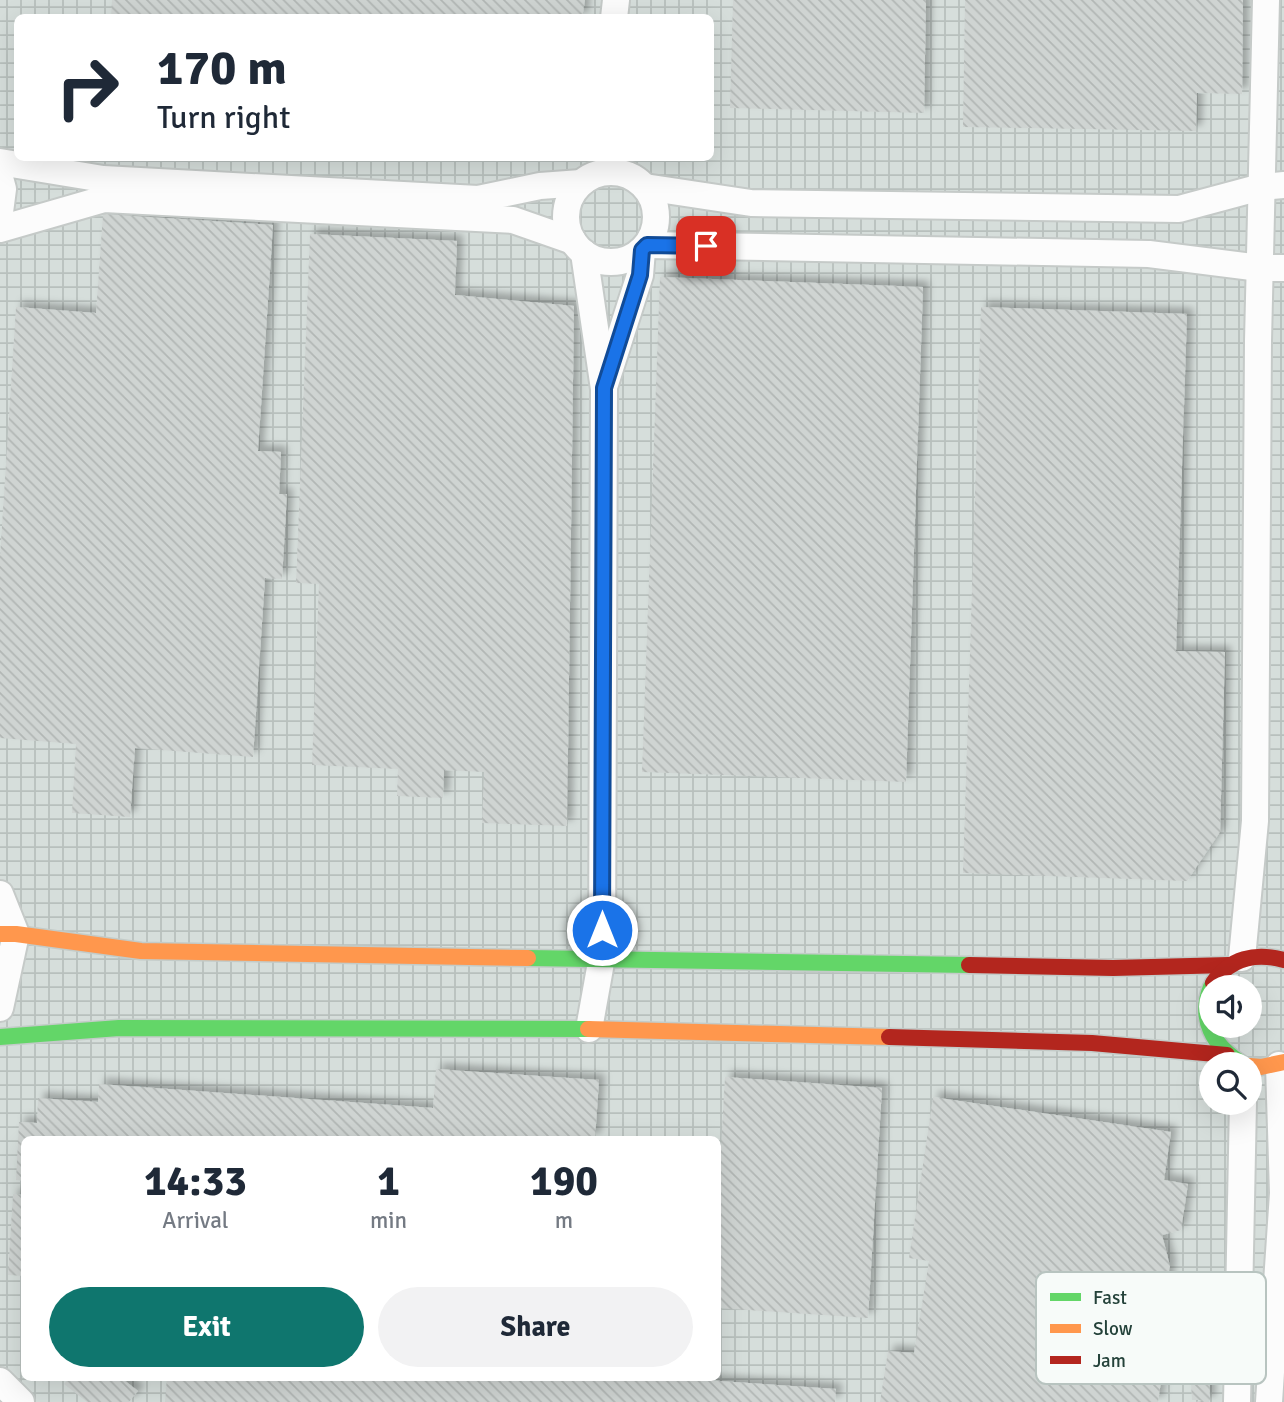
<!DOCTYPE html>
<html lang="en">
<head>
<meta charset="utf-8">
<style>
  body { margin:0; font-family:Signika,sans-serif; background:#f2f2f3; color:#1f2937; height:100vh; display:flex; flex-direction:column; font-size:26px; white-space:nowrap }
  * { box-sizing:border-box; margin:0 }
  p { font-size:23px; color:#747a83 }
  .icon { flex:none; width:38px; height:38px; fill:none; stroke:currentColor; stroke-width:2; stroke-linecap:round; stroke-linejoin:round }
  .map { position:relative; flex:1; overflow:hidden }
  .sheet { position:absolute; left:21px; top:1136px; width:700px; height:245px; display:flex; flex-direction:column; background:#fff; border-radius:10px; box-shadow:0 7px 28px #0002 }
  .sheet>* { flex:none }
  .hud { position:absolute; left:14px; top:14px; width:700px; height:147px; border-radius:10px; box-shadow:0 7px 28px #0002; background:#fff; color:#1f2937; overflow:hidden }
  .buttons { position:absolute; left:1199px; top:975px; display:grid; gap:14px }
  .buttons a { display:grid; place-items:center; width:63px; height:63px; border-radius:50%; background:#fff; box-shadow:0 7px 28px #0002; font-size:35px }
  .pin { position:absolute; display:grid; place-items:center; width:60px; height:60px; color:#fff; margin:-30px; border-radius:14px; box-shadow:0 4px 10px #0006 }
  .me { position:absolute; width:77px; margin:-38px; rotate:0deg; stroke-linejoin:round; filter:drop-shadow(0 0 5px #0008) }
  .turn { display:flex; align-items:center; gap:24px; height:147px; padding:0 28px; font-size:32px }
  .turn .icon { width:91px; height:91px; stroke-width:2.5 }
  .turn b { display:block; font-size:49px; line-height:60px }
  .eta { display:flex; justify-content:space-evenly; align-items:center; height:119px; text-align:center }
  .eta b { font-size:42px; font-weight:700; line-height:49px }
  .action { display:flex; gap:14px; margin-top:auto; padding:14px 28px }
  .action a { flex:1; height:80px; border-radius:42px; background:#0f766e; color:#fff; font-size:28px; font-weight:700; line-height:80px; text-align:center }
  .action a+a { background:#f2f2f3; color:#1f2937 }
  .map>svg:first-child { display:block }
  .industrial { fill:url(#industrial-grid); fill-rule:evenodd }
  .building { fill:url(#building-back-hatch); filter:url(#shadow) }
  .lines { fill:none; stroke-linecap:round; stroke-linejoin:round }
  .street-casing { stroke:#c5cac8; stroke-width:30 }
  .fast-casing { stroke:#c3cbc8; stroke-width:19 }
  .slow-casing { stroke:#c3cbc8; stroke-width:19 }
  .jam-casing { stroke:#c3cbc8; stroke-width:19 }
  .street { stroke:#fcfcfc; stroke-width:26 }
  .fast { stroke:#63d668; stroke-width:16 }
  .slow { stroke:#ff974d; stroke-width:16 }
  .jam { stroke:#b3261e; stroke-width:16 }
  .route-casing { stroke:#114b97; stroke-width:18 }
  .route { stroke:#1a73e8; stroke-width:12 }
  .key { fill:#f7fbf9; stroke:#b8c4c0; stroke-width:2 }
  .key-label { font-size:19px; fill:#24423a }
</style>
</head>
<body>
<div class="map">
<svg width="1284" height="1402" viewBox="0 0 1284 1402">
  <defs>
    <pattern id="industrial-grid" width="8" height="8" patternUnits="userSpaceOnUse" patternTransform="scale(1.75)"><rect width="8" height="8" fill="#d6dedb"/><path d="M0 4h8M4 0v8" fill="none" stroke="#b8c0bd"/></pattern>
    <pattern id="building-back-hatch" width="6" height="6" patternUnits="userSpaceOnUse" patternTransform="scale(1.75)"><rect width="6" height="6" fill="#cfd4d2"/><path d="M-1 5l2 2M0 0l6 6M5-1l2 2" fill="none" stroke="#b2b7b5"/></pattern>
    <filter id="shadow"><feDropShadow dx="6" dy="-6" stdDeviation="3.5" flood-color="#0004"/></filter>
  </defs>
  <rect width="100%" height="100%" fill="#e8edeb"/>
  <path class="industrial" d="M0 0H1284V1402H0ZM18 18H710V158H18ZM1211 987H1250V1026H1211ZM1211 1064H1250V1102H1211ZM24 1139H718V1377H24Z"/>
  <g class="building">
    <path d="M112 0H585L582 18H111Z"/>
    <path d="M733 0H926L924 113 730 108Z"/>
    <path d="M965 0H1243L1242 94 1197 93 1196 131 963 127Z"/>
    <path d="M103 214 273 225 258 451 281 452 279 494H287L282 579 265 578 253 757 135 748 130 817 72 813 76 744 0 738V557L16 307 96 313Z"/>
    <path d="M310 234 457 241 455 295 574 306 567 826 482 823 484 772 444 770 443 798 397 796 398 769 312 765 319 584 296 583Z"/>
    <path d="M660 277 923 287 906 782 642 772Z"/>
    <path d="M981 307 1187 314 1176 651 1225 652 1220 832 1187 881 963 873Z"/>
    <path d="M436 1069 599 1080 595 1139H24V1181L16 1180 19 1122 37 1123 38 1098 98 1102 99 1084 433 1108Z"/>
    <path d="M725 1077 882 1088 868 1318 718 1308V1146L721 1147Z"/>
    <path d="M933 1097 1171 1132 1164 1180 1188 1184 1181 1230 1162 1235 1170 1266 1168 1279 1177 1312 1175 1325H1169L1158 1402H880L888 1351 914 1353 929 1261 909 1258Z"/>
    <path d="M13 1194 24 1195V1276L8 1275Z"/>
    <path d="M1208 1346 1210 1399 1209 1402H1196L1202 1400H1192L1189 1347Z"/>
    <path d="M70 1377H120L138 1391 129 1402H87L64 1384Z"/>
    <path d="M167 1377H662L836 1389 835 1402H165Z"/>
  </g>
  <g class="lines">
    <g class="street-casing">
      <g id="street">
        <path d="M614 18 616 0"/>
        <path d="M0 162 103 179 478 199 540 186 581 183"/>
        <circle cx="611" cy="217" r="45"/>
        <path d="M0 178 3 189 0 212"/>
        <path d="M645 187 751 203 1179 209 1261 187 1284 185"/>
        <path d="M0 229 104 199 513 220 573 241"/>
        <path d="M647 245 1149 254 1260 268H1284"/>
        <path d="M584 253 604 389 602 957 589 1029"/>
        <path d="M605 384 640 275 642 250"/>
        <path d="M0 894 16 934 0 1008"/>
        <path d="M1242 958 1255 821 1258 341 1266 0"/>
        <path d="M0 1381 21 1402"/>
        <path d="M1237 1402 1243 1102"/>
        <path d="M1269 1402 1283 1193 1279 1065"/>
      </g>
    </g>
    <g class="fast-casing">
      <g id="fast">
        <path d="M528 958 969 965"/>
        <path d="M1211 987C1198 1019 1213 1045 1241 1063"/>
        <path d="M0 1037 119 1028 588 1029"/>
      </g>
    </g>
    <g class="slow-casing">
      <g id="slow">
        <path d="M0 934H16L141 951 528 958"/>
        <path d="M588 1029 889 1037"/>
        <path d="M1250 1066 1261 1067 1284 1062"/>
      </g>
    </g>
    <g class="jam-casing">
      <g id="jam">
        <path d="M969 965 1113 968 1229 965"/>
        <path d="M1213 983C1230 958 1255 952 1284 960"/>
        <path d="M889 1037 1092 1043 1227 1055"/>
      </g>
    </g>
    <use href="#street" class="street"/>
    <use href="#fast" class="fast"/>
    <use href="#slow" class="slow"/>
    <use href="#jam" class="jam"/>
  </g>
  <g class="lines">
    <g class="route-casing">
      <path id="route" d="M602 930 604 388 640 275 642 250 647 245 706 246"/>
    </g>
    <use href="#route" class="route"/>
  </g>
  <rect x="1036" y="1272" width="230" height="112" rx="10" class="key"/>
  <rect x="1050" y="1293" width="31" height="8" fill="#63d668"/>
  <rect x="1050" y="1324" width="31" height="9" fill="#ff974d"/>
  <rect x="1050" y="1356" width="31" height="8" fill="#b3261e"/>
  <g class="key-label">
    <text x="1093" y="1304">Fast</text>
    <text x="1093" y="1335">Slow</text>
    <text x="1093" y="1367">Jam</text>
  </g>
</svg>
<div class="buttons">
<a><svg class="icon" aria-label="sound" viewBox="0 0 24 24"><path d="M4 9h4l5-4v14l-5-4H4zM17 9q2 3 0 6"/></svg></a>
<a><svg class="icon" aria-label="search" viewBox="0 0 24 24"><circle cx="10" cy="10" r="6"/><path d="M15 15l6 6"/></svg></a>
</div>
<div class="pin" style="left:706px;top:246px;background:#d93025"><svg class="icon" aria-label="arrive" viewBox="0 0 24 24"><path d="M6 21V4h12l-3 4 3 4H6"/></svg></div>
<svg class="me" style="left:602px;top:930px" viewBox="-20 -20 40 40"><circle r="17" fill="#1a73e8" stroke="#fff" stroke-width="3"/><path d="M0-11L8 9 0 5-8 9z" fill="#fff"/></svg>
<div class="hud">
<div class="turn"><svg class="icon" aria-label="right" viewBox="0 0 24 24"><path d="M7 20v-9h11M14 6l5 5-5 5"/></svg><div><b>170 m</b>Turn right</div></div>
</div>
<section class="sheet">
<div class="eta">
<div><b>14:33</b><p>Arrival</p></div>
<div><b>1</b><p>min</p></div>
<div><b>190</b><p>m</p></div>
</div>
<div class="action"><a>Exit</a><a>Share</a></div>
</section>
</div>
</body>
</html>
